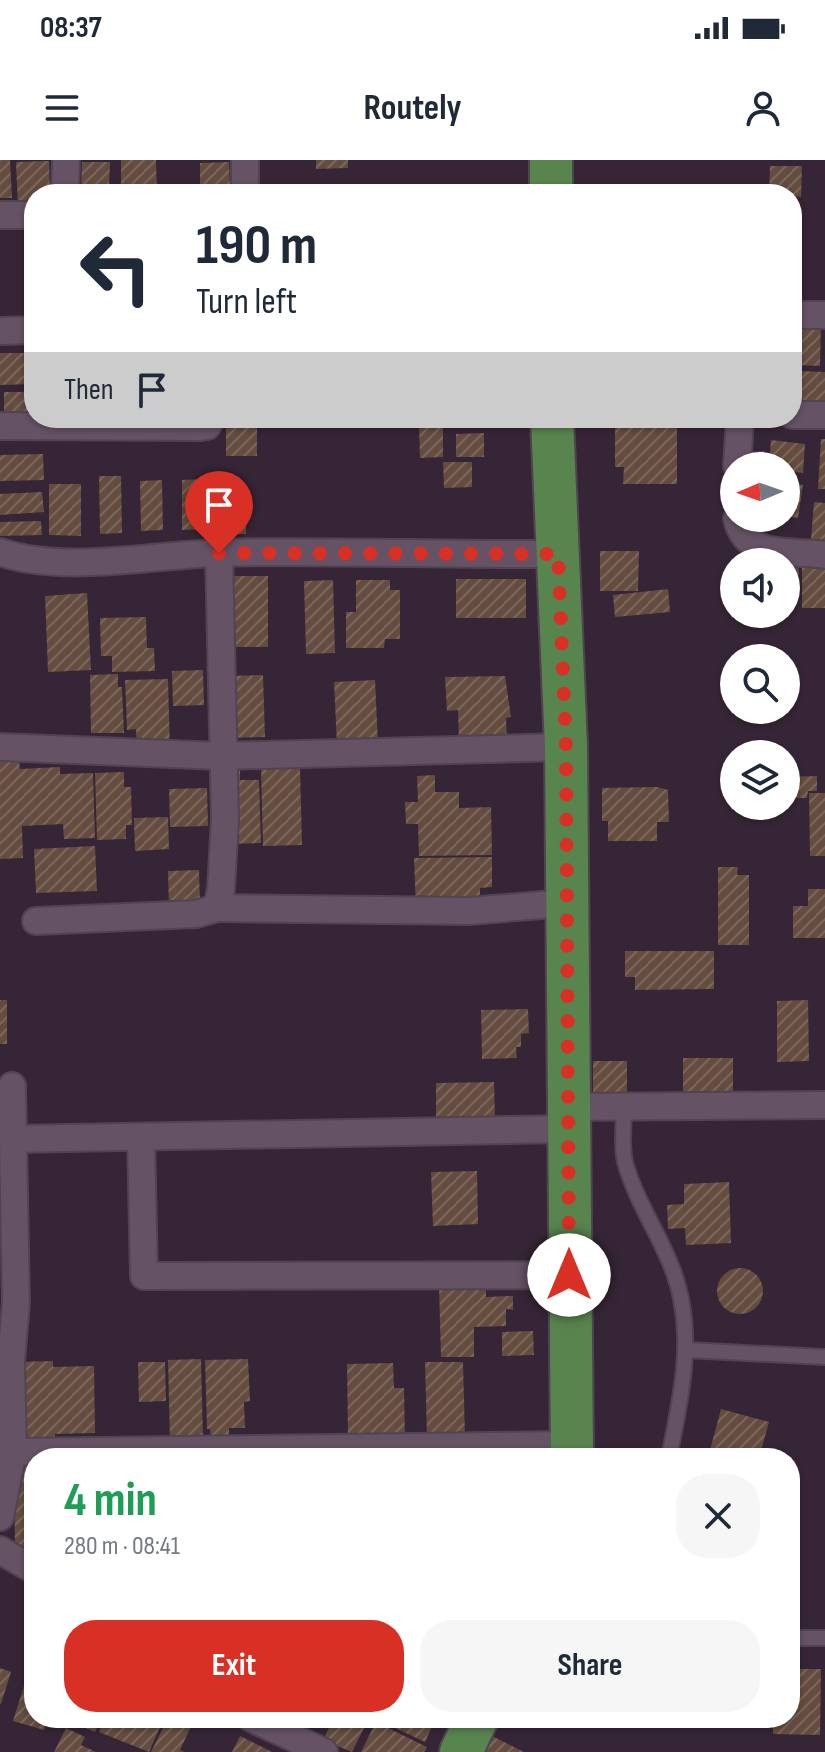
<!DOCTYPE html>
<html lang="en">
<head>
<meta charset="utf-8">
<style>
  body { margin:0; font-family:"Sofia Sans Condensed",sans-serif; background:#f6f6f7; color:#1f2937; height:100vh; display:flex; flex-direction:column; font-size:30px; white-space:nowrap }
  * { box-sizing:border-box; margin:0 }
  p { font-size:26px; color:#747a83 }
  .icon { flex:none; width:44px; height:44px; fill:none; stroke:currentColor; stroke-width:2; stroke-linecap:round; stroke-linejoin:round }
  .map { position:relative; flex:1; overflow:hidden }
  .details { position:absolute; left:24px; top:1288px; width:776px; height:280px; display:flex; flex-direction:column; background:#fff; border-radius:32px; box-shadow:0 2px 6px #0004 }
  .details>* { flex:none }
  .hud { position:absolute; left:24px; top:24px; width:778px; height:244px; border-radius:32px; box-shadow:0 2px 6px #0004; background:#fff; color:#1f2937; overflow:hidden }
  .needle { width:52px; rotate:268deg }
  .tools { position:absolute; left:720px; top:292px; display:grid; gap:16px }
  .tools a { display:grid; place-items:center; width:80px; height:80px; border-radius:50%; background:#fff; box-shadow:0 2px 6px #0004; font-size:40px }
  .pin { position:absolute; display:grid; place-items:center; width:68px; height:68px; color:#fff; margin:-82px -34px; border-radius:50% 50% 50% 0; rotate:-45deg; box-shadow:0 0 8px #0007 }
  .pin .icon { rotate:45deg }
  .me { position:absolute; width:88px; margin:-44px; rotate:0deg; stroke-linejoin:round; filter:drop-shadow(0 0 6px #0008) }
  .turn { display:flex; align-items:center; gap:28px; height:168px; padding:0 40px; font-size:36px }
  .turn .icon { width:104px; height:104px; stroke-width:2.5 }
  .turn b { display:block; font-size:56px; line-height:68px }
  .then { display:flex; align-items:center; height:76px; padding:0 40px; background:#0003; gap:16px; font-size:30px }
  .round { display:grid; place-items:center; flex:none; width:84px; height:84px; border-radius:32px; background:#f6f6f7 }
  .overview { display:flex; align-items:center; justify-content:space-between; height:136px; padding:0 40px }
  h1 { font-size:48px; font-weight:700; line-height:60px; color:#1e9e55 }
  .action { display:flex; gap:16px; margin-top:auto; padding:16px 40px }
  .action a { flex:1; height:92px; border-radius:32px; background:#d93025; color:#fff; font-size:32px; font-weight:700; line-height:92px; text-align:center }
  .action a+a { background:#f6f6f7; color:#1f2937 }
  .status { display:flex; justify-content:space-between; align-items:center; height:56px; padding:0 40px; background:#fff; direction:ltr }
  .status svg { height:22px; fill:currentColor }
  header { display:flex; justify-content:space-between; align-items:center; height:104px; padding:0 40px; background:#fff; font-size:36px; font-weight:700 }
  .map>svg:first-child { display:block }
  .building { fill:url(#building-hatch) }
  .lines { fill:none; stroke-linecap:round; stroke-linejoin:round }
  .service-casing { stroke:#514352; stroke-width:18 }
  .minor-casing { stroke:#514352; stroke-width:30 }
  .primary-casing { stroke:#514352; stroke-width:46 }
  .service { stroke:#655265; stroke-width:14 }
  .minor { stroke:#655265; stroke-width:26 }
  .primary { stroke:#58844e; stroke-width:42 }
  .route { stroke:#d93025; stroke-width:14; stroke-dasharray:0 25.2 }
</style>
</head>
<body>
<div class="status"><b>08:37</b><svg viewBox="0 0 49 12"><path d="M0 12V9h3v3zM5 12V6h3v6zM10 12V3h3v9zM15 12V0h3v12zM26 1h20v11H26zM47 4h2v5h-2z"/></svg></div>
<header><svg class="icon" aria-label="menu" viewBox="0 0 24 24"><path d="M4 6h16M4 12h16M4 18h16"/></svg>Routely<svg class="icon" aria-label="person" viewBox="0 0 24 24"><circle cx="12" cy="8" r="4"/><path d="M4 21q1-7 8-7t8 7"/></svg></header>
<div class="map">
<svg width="825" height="1592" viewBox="0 0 825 1592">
  <defs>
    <pattern id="building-hatch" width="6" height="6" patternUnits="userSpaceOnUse" patternTransform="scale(2)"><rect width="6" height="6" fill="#644c3f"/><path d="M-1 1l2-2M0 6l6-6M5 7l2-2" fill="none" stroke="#7b665c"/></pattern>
  </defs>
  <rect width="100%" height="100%" fill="#362536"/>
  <g class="building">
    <path d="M0 0H10L12 38H0Z"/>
    <path d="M121 0H156L157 34H121Z"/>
    <path d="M316 0H348V8L316 9Z"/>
    <path d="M49 1 50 34H34V48H18L16 2Z"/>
    <path d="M82 2H110L109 27H81Z"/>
    <path d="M229 2 230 25 200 26V3Z"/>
    <path d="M770 6H802L801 37 769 34Z"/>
    <path d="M309 30 353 31V34H309Z"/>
    <path d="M798 159 821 160 820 206 797 205Z"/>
    <path d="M0 193H34V224L0 225Z"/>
    <path d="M801 211 825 212V253L799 252Z"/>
    <path d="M4 232H34V256L4 257Z"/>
    <rect x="226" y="258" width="31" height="38"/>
    <path d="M615 263 677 264V324H623L624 307H615Z"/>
    <path d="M419 267H443V297L420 298Z"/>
    <path d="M484 273V297H456V274Z"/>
    <path d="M821 279H825V329H818Z"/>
    <path d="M771 280 805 284 803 313 786 311V306H769Z"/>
    <path d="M764 291V306H748L747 292Z"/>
    <path d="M43 294 44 320 0 321V295Z"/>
    <path d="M443 302H472V327L444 328Z"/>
    <path d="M99 316H121L122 373 100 374Z"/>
    <path d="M203 319V369L182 370V320Z"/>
    <path d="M162 320 163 370 141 371 140 321Z"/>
    <path d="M786 322 803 325 798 358 786 356Z"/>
    <rect x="222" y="323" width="24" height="51"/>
    <path d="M49 324H81V376L49 375Z"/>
    <path d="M42 332 44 352 0 355V334Z"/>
    <path d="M814 342 825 343V380L811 379Z"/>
    <path d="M41 361 42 375 0 376V362Z"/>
    <path d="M600 391H639L638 431H600Z"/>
    <path d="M799 395 798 439 786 438V402Z"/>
    <path d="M802 399 825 400V448H802Z"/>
    <rect x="231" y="416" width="37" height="71"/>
    <rect x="456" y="419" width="70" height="39"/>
    <path d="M333 420 335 493 306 494 304 421Z"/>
    <path d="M356 420H390V430H400V479H385L384 488H346V452H356Z"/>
    <path d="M668 429 670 452 615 457 613 435Z"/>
    <path d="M87 433 91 510 48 512 45 436Z"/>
    <path d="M146 457 147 488H154L155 511 112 512V496H101L100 458Z"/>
    <path d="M203 510 204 545 173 546 172 511Z"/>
    <path d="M118 514V527H122L124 573H91L90 515Z"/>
    <path d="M263 515 265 577 228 578 226 516Z"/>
    <path d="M505 516 511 557 506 558 507 582 459 583 458 550 447 551 445 517Z"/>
    <path d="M168 519 170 591 137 592 136 569 127 570 125 520Z"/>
    <path d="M375 520 378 584 337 586 334 522Z"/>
    <path d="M19 601 20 609 60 607V614L93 613 95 678 64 679 63 664 22 666 23 698 0 699V602Z"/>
    <path d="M300 607 302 685 263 686 261 609Z"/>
    <path d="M225 610H240V620H259L261 683 227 684Z"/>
    <path d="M124 612V627H131L132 665H126V679L97 680 95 613Z"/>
    <path d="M435 615V632H459V648L491 647 492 695 419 696 418 664H406L405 642H418L417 616Z"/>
    <path d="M817 616V631H808L807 638H786V617Z"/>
    <path d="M657 627 668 630 669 662H657V681H608V661H602V628Z"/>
    <path d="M207 628 208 666 170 667 169 629Z"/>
    <path d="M809 633H825V696H810Z"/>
    <path d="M168 657 169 689 135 691 134 658Z"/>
    <path d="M95 686 97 731 36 733 34 689Z"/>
    <path d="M492 697V727L480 728V748L416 749 414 698Z"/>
    <path d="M718 707H738L737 715H749V785H718Z"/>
    <path d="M199 710 200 747 169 748 168 711Z"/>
    <path d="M808 729H825V778H793V746H808Z"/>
    <path d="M625 791H714V829L635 830V817H625Z"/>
    <rect x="0" y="840" width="7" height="44"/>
    <path d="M808 840 809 901 777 902V841Z"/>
    <path d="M528 849 529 873 521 874V887H516L517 898 482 899 481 850Z"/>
    <rect x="683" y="898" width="50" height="38"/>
    <rect x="593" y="901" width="34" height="36"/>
    <path d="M494 922 495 960 436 962V923Z"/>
    <path d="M477 1011 478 1064 433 1066 431 1012Z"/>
    <path d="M729 1022 731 1083 686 1085 685 1068 668 1069 667 1045 684 1044V1024Z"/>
    <circle cx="740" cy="1131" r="23"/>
    <path d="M486 1124V1137L513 1136V1150L506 1149V1166L474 1167V1197H441L439 1126Z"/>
    <path d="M533 1171 534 1195 502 1196V1172Z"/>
    <path d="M201 1199 203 1281 170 1282 168 1200Z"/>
    <path d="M248 1199 250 1241 244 1242 245 1268H229V1278L211 1279 210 1269H207L205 1200Z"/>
    <path d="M53 1201V1207L94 1206 95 1273 55 1274V1280L17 1281 14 1202Z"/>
    <path d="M138 1202H165L166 1241 139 1242Z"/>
    <path d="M425 1202H463L465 1277 427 1278Z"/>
    <path d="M393 1203 394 1228H404L405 1278 348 1279 347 1204Z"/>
    <path d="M721 1249 769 1262 759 1298H740L710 1290Z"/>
    <path d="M34 1296V1390H15L14 1297Z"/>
    <path d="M0 1508 11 1512 1 1544H0Z"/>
    <path d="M790 1509H821L820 1575 773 1574V1558H790Z"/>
    <path d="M24 1526 34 1530V1558H48L44 1570 13 1561Z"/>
    <path d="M62 1558H101L95 1572Z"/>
    <path d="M105 1558H164L149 1592 99 1572Z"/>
    <path d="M168 1558H195L180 1590 184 1592H151Z"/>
    <path d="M334 1558H369L352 1592 323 1580Z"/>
    <path d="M374 1558H436L425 1582Z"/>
    <path d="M376 1562 427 1587 424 1592H361Z"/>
    <path d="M66 1568 85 1577 81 1585 96 1592H54Z"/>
    <path d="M240 1576 272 1592H232Z"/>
    <path d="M492 1576 524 1592H484Z"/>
  </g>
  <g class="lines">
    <g class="service-casing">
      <g id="service">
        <path d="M624 946C624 964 621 985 625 1002 638 1050 672 1090 681 1139 692 1194 679 1244 669 1298"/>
        <path d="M687 1190 825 1197"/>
        <path d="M790 1478H825"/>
      </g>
    </g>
    <g class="minor-casing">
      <g id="minor">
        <path d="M245 0V33"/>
        <path d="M65 34 66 0"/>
        <path d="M0 55H34"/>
        <path d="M792 155H825"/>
        <path d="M0 171 34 170"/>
        <path d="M792 255H825"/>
        <path d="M0 266 201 267 207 266 212 258"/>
        <path d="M737 306 740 258"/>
        <path d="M737 358C745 400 793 390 825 395"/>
        <path d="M0 392C63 414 151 395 218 393 331 390 445 395 558 394"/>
        <path d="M0 587 221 596 566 587"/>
        <path d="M217 748 469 751 566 743"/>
        <path d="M36 761 196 754 217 748 221 729 225 659 219 393"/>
        <path d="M12 926 16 1143 11 1202 13 1292"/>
        <path d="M568 947 825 945"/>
        <path d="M141 977 144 1116 569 1115"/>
        <path d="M13 979 568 969"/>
        <path d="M0 1357 13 1292 571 1285"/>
        <path d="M0 1390 34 1410"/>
        <path d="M251 1558 324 1592"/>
      </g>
    </g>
    <g class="primary-casing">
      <g id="primary">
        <path d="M551 34V0"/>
        <path d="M552 258 566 587 572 1298"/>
        <path d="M461 1592 477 1558"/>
      </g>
    </g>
    <use href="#service" class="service"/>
    <use href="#minor" class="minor"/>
    <use href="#primary" class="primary"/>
  </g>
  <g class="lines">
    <path class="route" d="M219 393 558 394 566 587 569 1115"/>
  </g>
</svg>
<div class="tools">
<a><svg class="needle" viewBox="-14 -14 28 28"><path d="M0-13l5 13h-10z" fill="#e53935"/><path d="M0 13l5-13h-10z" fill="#747a83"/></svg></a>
<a><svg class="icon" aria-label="sound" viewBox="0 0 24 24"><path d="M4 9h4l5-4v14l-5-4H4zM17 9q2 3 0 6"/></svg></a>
<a><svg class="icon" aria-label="search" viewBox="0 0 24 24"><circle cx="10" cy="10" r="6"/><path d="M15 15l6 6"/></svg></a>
<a><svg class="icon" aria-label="layers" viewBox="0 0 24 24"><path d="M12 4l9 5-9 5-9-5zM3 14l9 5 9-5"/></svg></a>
</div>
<div class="pin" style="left:219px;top:393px;background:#d93025"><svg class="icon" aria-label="arrive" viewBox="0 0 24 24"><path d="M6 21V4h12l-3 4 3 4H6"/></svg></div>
<svg class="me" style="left:569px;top:1115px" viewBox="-20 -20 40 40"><circle r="19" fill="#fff"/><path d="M0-13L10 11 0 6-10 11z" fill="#d93025"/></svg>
<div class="hud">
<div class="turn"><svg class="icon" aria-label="left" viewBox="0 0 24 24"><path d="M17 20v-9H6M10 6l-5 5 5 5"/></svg><div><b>190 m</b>Turn left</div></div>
<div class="then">Then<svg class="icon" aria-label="arrive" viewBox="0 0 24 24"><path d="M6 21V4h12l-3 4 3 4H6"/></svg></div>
</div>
<section class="details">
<div class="overview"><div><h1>4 min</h1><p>280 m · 08:41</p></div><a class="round"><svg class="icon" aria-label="close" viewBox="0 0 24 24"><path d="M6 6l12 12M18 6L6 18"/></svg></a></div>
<div class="action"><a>Exit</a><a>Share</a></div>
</section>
</div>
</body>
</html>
